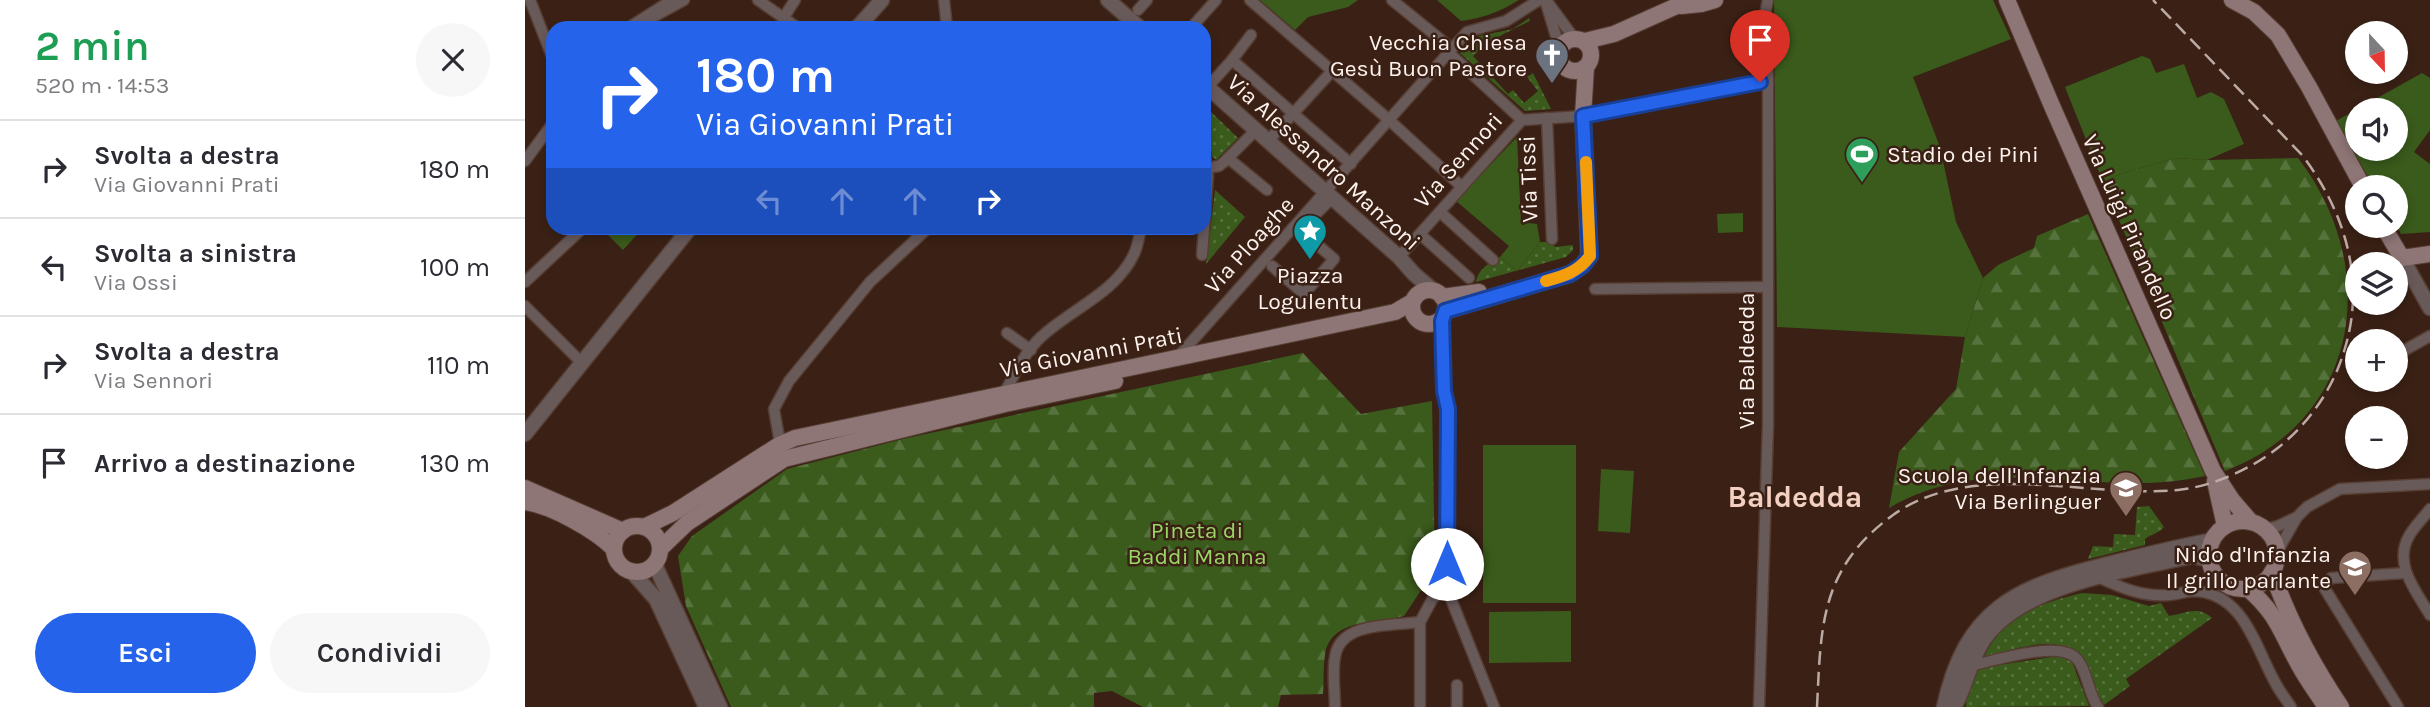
<!DOCTYPE html>
<html lang="it">
<head>
<meta charset="utf-8">
<style>
  body { margin:0; font-family:Karla,sans-serif; background:#f7f7f7; color:#2b2b33; height:100vh; display:flex; flex-direction:column; font-size:26px; white-space:nowrap }
  * { box-sizing:border-box; margin:0 }
  p { font-size:23px; color:#7c7c81 }
  .icon { flex:none; width:38px; height:38px; fill:none; stroke:currentColor; stroke-width:2; stroke-linecap:round; stroke-linejoin:round }
  .map { position:relative; flex:1; overflow:hidden }
  .sheet { display:flex; flex-direction:column; background:#fff; width:525px }
  .sheet>* { flex:none }
  .banner { position:absolute; left:21px; top:21px; width:665px; height:214px; border-radius:21px; box-shadow:0 4px 10px #0003; background:#2563eb; color:#fff; overflow:hidden }
  .needle { width:46px; rotate:158deg }
  .fabs { position:absolute; left:1820px; top:21px; display:grid; gap:14px }
  .fabs a { display:grid; place-items:center; width:63px; height:63px; border-radius:50%; background:#fff; box-shadow:0 4px 10px #0003; font-size:35px }
  .pin { position:absolute; display:grid; place-items:center; width:60px; height:60px; color:#fff; margin:-72px -30px; border-radius:50% 50% 50% 0; rotate:-45deg; box-shadow:0 0 7px #0007 }
  .pin .icon { rotate:45deg }
  .me { position:absolute; width:77px; margin:-38px; rotate:0deg; stroke-linejoin:round; filter:drop-shadow(0 0 5px #0008) }
  .turn { display:flex; align-items:center; gap:24px; height:147px; padding:0 35px; font-size:32px }
  .turn .icon { width:91px; height:91px; stroke-width:2.5 }
  .turn b { display:block; font-size:49px; line-height:60px }
  .lanes { display:flex; align-items:center; height:66px; padding:0 35px; background:#0003; justify-content:center; gap:35px; direction:ltr }
  .lanes .off { opacity:.35 }
  .round { display:grid; place-items:center; flex:none; width:74px; height:74px; border-radius:37px; background:#f7f7f7 }
  .overview { display:flex; align-items:center; justify-content:space-between; height:119px; padding:0 35px }
  h1 { font-size:42px; font-weight:600; line-height:52px; color:#1e9e55 }
  .primary-button { display:flex; gap:14px; margin-top:auto; padding:14px 35px }
  .primary-button a { flex:1; height:80px; border-radius:42px; background:#2563eb; color:#fff; font-size:28px; font-weight:600; line-height:80px; text-align:center }
  .primary-button a+a { background:#f7f7f7; color:#2b2b33 }
  ul { padding:0; list-style:none }
  li { display:flex; align-items:center; gap:21px; height:98px; padding:0 35px; border-top:2px solid #e1e1e2 }
  li div { flex:1 }
  li b { display:block; font-size:26px }
  li em { font-style:normal }
  main { display:flex; flex:1; min-height:0 }
  .map>svg:first-child { display:block }
  .grass { fill:url(#grass-dots) }
  .forest { fill:url(#forest-firs) }
  .green { fill:#3a5b1c; fill-rule:evenodd }
  .lines { fill:none; stroke-linecap:round; stroke-linejoin:round }
  .minor-casing { stroke:#563e33; stroke-width:13 }
  .tertiary-casing { stroke:#563e33; stroke-width:17 }
  .secondary-casing { stroke:#563e33; stroke-width:18 }
  .minor { stroke:#695a5a; stroke-width:10 }
  .tertiary { stroke:#695a5a; stroke-width:14 }
  .secondary { stroke:#8e7576; stroke-width:16 }
  .rail { stroke:#bbaba4; stroke-width:2.5; stroke-dasharray:14 7; stroke-linecap:butt }
  .route-casing { stroke:#184099; stroke-width:18 }
  .route { stroke:#2563eb; stroke-width:12 }
  .slow { stroke:#f59e0b; stroke-width:12 }
  .labels { text-anchor:middle; stroke-width:5; stroke-linejoin:round; paint-order:stroke }
  .poi-label { font-size:23px; fill:#fdf2ed; stroke:#3b2115; text-anchor:end }
  .street-label { font-size:23px; fill:#fdf2ed; stroke:#3b2115 }
  .park-label { font-size:23px; fill:#98d765; stroke:#3b2115 }
  .district-label { font-size:30px; font-weight:bold; fill:#f3d0c0; stroke:#3b2115 }
</style>
</head>
<body>
<main>
<section class="sheet">
<div class="overview"><div><h1>2 min</h1><p>520 m · 14:53</p></div><a class="round"><svg class="icon" aria-label="close" viewBox="0 0 24 24"><path d="M6 6l12 12M18 6L6 18"/></svg></a></div>
<ul>
<li><svg class="icon" aria-label="right" viewBox="0 0 24 24"><path d="M7 20v-9h11M14 6l5 5-5 5"/></svg><div><b>Svolta a destra</b><p>Via Giovanni Prati</p></div><em>180 m</em></li>
<li><svg class="icon" aria-label="left" viewBox="0 0 24 24"><path d="M17 20v-9H6M10 6l-5 5 5 5"/></svg><div><b>Svolta a sinistra</b><p>Via Ossi</p></div><em>100 m</em></li>
<li><svg class="icon" aria-label="right" viewBox="0 0 24 24"><path d="M7 20v-9h11M14 6l5 5-5 5"/></svg><div><b>Svolta a destra</b><p>Via Sennori</p></div><em>110 m</em></li>
<li><svg class="icon" aria-label="arrive" viewBox="0 0 24 24"><path d="M6 21V4h12l-3 4 3 4H6"/></svg><div><b>Arrivo a destinazione</b></div><em>130 m</em></li>
</ul>
<div class="primary-button"><a>Esci</a><a>Condividi</a></div>
</section>
<div class="map">
<svg width="1905" height="707" viewBox="0 0 1905 707">
  <defs>
    <pattern id="grass-dots" width="8" height="8" patternUnits="userSpaceOnUse" patternTransform="scale(1.75)"><rect width="8" height="8" fill="#3a5b1c"/><path d="M2 2h.1M6 6h.1" fill="none" stroke="#57733d" stroke-width="1.8" stroke-linecap="round"/></pattern>
    <pattern id="forest-firs" width="22" height="20" patternUnits="userSpaceOnUse" patternTransform="scale(1.75)"><rect width="22" height="20" fill="#3a5b1c"/><path d="M5 1l3.5 6h-7zM16 11l3.5 6h-7z" fill="#57733d"/></pattern>
  </defs>
  <rect width="100%" height="100%" fill="#3b2115"/>
  <g class="grass">
    <path d="M1004 18 1005 21C983 32 965 39 948 56L983 94 988 90 999 103 1013 91 1002 77 1008 73 1026 109 1000 111 935 53 954 36 988 29Z"/>
    <path d="M683 109 713 138 691 160 687 156 679 113Z"/>
    <path d="M690 190 720 217 681 264Z"/>
    <path d="M1015 242H1027L1030 247 1048 245V250L1041 257 951 282C953 269 964 263 975 257L992 271Z"/>
    <path d="M1624 506 1639 527C1635 533 1626 534 1620 539V545L1563 559 1568 546 1588 547 1589 534 1610 535 1612 507Z"/>
    <path d="M1557 593 1587 595 1624 606 1636 603 1644 616C1660 614 1672 605 1687 618L1601 679 1605 686 1579 705 1575 701C1570 688 1565 672 1558 660 1538 630 1487 650 1459 658 1475 618 1517 602 1557 593Z"/>
    <path d="M1534 656 1547 662 1564 706 1441 707 1442 686 1453 668Z"/>
  </g>
  <g class="forest">
    <path d="M1650 158 1682 160 1773 158C1857 267 1836 419 1700 471L1578 182 1598 173Z"/>
    <path d="M1563 214 1680 476C1571 501 1470 447 1364 508L1374 452 1431 389 1440 337 1458 278 1473 265 1509 248 1512 236Z"/>
    <path d="M778 353 836 414 907 401 910 569 879 616C853 623 805 618 800 655 798 668 799 682 798 694L756 695 753 707H618L587 691 569 693V707H206L161 606 153 556 167 536 262 469 382 438Z"/>
  </g>
  <g class="green">
    <path d="M735 0H833L823 7 783 17 770 30Z"/>
    <path d="M912 0H994C974 12 958 18 936 21Z"/>
    <path d="M1249 0H1468L1486 39 1388 77 1415 147 1431 222 1458 278 1440 337 1252 327Z"/>
    <path d="M1617 56 1625 59 1631 73 1659 64 1672 98 1686 92 1699 99 1719 144 1682 160 1650 158 1598 173 1578 182 1540 87Z"/>
    <path d="M1897 73 1905 78V130L1889 152 1905 164V232L1876 234 1871 225V187H1849L1811 121ZM1832 110H1871V149H1832Z"/>
    <path d="M992 137 996 222 1012 224 1015 242 992 271 975 257 984 246 931 201Z"/>
    <path d="M1218 213V232L1193 233 1192 214Z"/>
    <path d="M76 228H118L98 250Z"/>
    <rect x="958" y="445" width="93" height="158"/>
    <path d="M1076 469 1109 471 1105 533 1073 531Z"/>
    <path d="M1046 611V662L964 663V612Z"/>
  </g>
  <g class="lines">
    <g class="minor-casing">
      <g id="minor">
        <path d="M5 0 28 59"/>
        <path d="M233 0 273 28"/>
        <path d="M419 0 422 28"/>
        <path d="M725 0 863 119 937 187"/>
        <path d="M867 0 926 48"/>
        <path d="M1020 0 1035 49"/>
        <path d="M1024 4 1049 38"/>
        <path d="M613 10 622 0"/>
        <path d="M259 17 270 0"/>
        <path d="M103 28 147 0"/>
        <path d="M117 28 128 17 159 0"/>
        <path d="M666 28 691 0"/>
        <path d="M923 52 997 120"/>
        <path d="M707 60 726 35"/>
        <path d="M679 91 707 60 826 164"/>
        <path d="M1022 118 1027 239"/>
        <path d="M743 141 807 71"/>
        <path d="M703 158 742 190"/>
        <path d="M0 161 28 123"/>
        <path d="M682 168 694 166 699 162 731 130"/>
        <path d="M915 212 968 260"/>
        <path d="M895 234 944 278"/>
        <path d="M677 255 683 176 679 148"/>
        <path d="M874 257 997 120 1058 116 1243 80"/>
        <path d="M747 266 779 294 809 259 775 230 807 198"/>
        <path d="M0 282 58 228"/>
        <path d="M1070 289 1243 287"/>
        <path d="M0 306 57 363"/>
        <path d="M917 317 920 391 923 409 922 589 969 707"/>
        <path d="M482 333 506 350"/>
        <path d="M1871 355 1905 336"/>
        <path d="M652 358 942 32 981 21 1014 0"/>
        <path d="M480 392C490 373 500 352 516 337 546 309 591 293 609 254 613 246 614 236 616 228"/>
        <path d="M256 449 249 409 264 381 345 282 403 228"/>
        <path d="M1905 509C1898 518 1889 527 1884 536 1868 564 1891 591 1905 615"/>
        <path d="M1740 529 1753 526 1772 517"/>
        <path d="M1752 552 1772 517 1782 507 1815 489 1905 484"/>
        <path d="M1575 578C1597 588 1618 597 1643 595 1651 595 1661 591 1669 591 1720 593 1731 650 1751 684 1755 692 1761 699 1766 707"/>
        <path d="M1445 666C1468 661 1533 640 1551 658 1562 669 1563 693 1573 707"/>
        <path d="M810 707C810 691 807 673 810 657 815 621 868 626 895 622"/>
        <path d="M895 707V622L908 598 922 589"/>
        <path d="M932 707V685"/>
        <path d="M1234 707 1243 425V80L1240 14 1243 0"/>
        <path d="M1873 707 1800 589V584L1806 578 1880 573"/>
      </g>
    </g>
    <g class="tertiary-casing">
      <g id="tertiary">
        <path d="M583 0 615 28"/>
        <path d="M332 28 357 0"/>
        <path d="M679 84 874 257 889 274 909 291"/>
        <path d="M1877 258 1905 308"/>
        <path d="M0 434 165 228"/>
        <path d="M130 565 195 707"/>
        <path d="M108 573 131 599 181 707"/>
        <path d="M1419 707C1440 610 1490 587 1579 565 1615 556 1651 547 1688 540"/>
        <path d="M1429 707C1442 686 1444 660 1460 638 1500 583 1603 571 1667 556L1685 560"/>
      </g>
    </g>
    <g class="secondary-casing">
      <g id="secondary">
        <path d="M1482 0 1527 106 1688 471 1707 500 1726 522"/>
        <path d="M1707 0 1729 12 1753 35 1784 87 1838 187"/>
        <path d="M1156 6 1176 4 1190 0"/>
        <circle cx="1050" cy="55" r="16"/>
        <path d="M1060 41 1089 34 1165 0"/>
        <path d="M1858 226 1877 258 1905 254"/>
        <circle cx="904" cy="307" r="17"/>
        <path d="M917 297 954 292"/>
        <path d="M920 311 1045 274 1058 265 1064 256 1058 116 1061 67"/>
        <path d="M1690 481 1700 526"/>
        <path d="M0 488 98 531"/>
        <path d="M0 502C27 506 70 530 89 549"/>
        <circle cx="1718" cy="555" r="34"/>
        <circle cx="112" cy="549" r="23"/>
        <path d="M119 527 148 513 254 445 270 438 870 312 887 302"/>
        <path d="M136 548 162 523 259 459 480 404 590 381"/>
        <path d="M1747 572C1764 621 1787 664 1816 707"/>
        <path d="M1722 588C1752 613 1756 633 1774 665 1782 680 1792 693 1801 707"/>
      </g>
    </g>
    <use href="#minor" class="minor"/>
    <use href="#tertiary" class="tertiary"/>
    <use href="#secondary" class="secondary"/>
    <path class="rail" d="M1292 707C1296 626 1295 568 1368 515 1448 458 1563 499 1653 490 1689 486 1726 469 1754 447 1786 421 1809 387 1820 348 1841 279 1819 210 1777 155L1628 0"/>
  </g>
  <g class="lines">
    <g class="route-casing">
      <path id="route" d="M922 564 923 409 919 391 917 321 920 311 1045 274 1058 265 1065 256 1058 116 1235 82"/>
    </g>
    <use href="#route" class="route"/>
    <path class="slow" d="M1021 281C1039 276 1053 272 1065 256L1061 162"/>
  </g>
  <defs>
    <g id="church-pin" transform="scale(1.75)"><path d="M0 17L-7.5 6A9.5 9.5 0 1 1 7.5 6Z" fill="#6b7280" stroke="#3b2115"/><path d="M-1.2-6h2.4v3.5h3.3v2.4h-3.3V6h-2.4V-.1h-3.3v-2.4h3.3Z" fill="#fff"/></g>
    <g id="stadium-pin" transform="scale(1.75)"><path d="M0 17L-7.5 6A9.5 9.5 0 1 1 7.5 6Z" fill="#2e9e5b" stroke="#3b2115"/><path d="M0-5a6.5 5 0 1 0 0 10a6.5 5 0 1 0 0-10ZM-3.5-1.8h7v3.6h-7Z" fill="#fff"/></g>
    <g id="sight-pin" transform="scale(1.75)"><path d="M0 17L-7.5 6A9.5 9.5 0 1 1 7.5 6Z" fill="#0f9aa8" stroke="#3b2115"/><path d="M0-6L1.8-2.2L6-1.7L2.9 1.2L3.7 5.4L0 3.3L-3.7 5.4L-2.9 1.2L-6-1.7L-1.8-2.2Z" fill="#fff"/></g>
    <g id="school-pin" transform="scale(1.75)"><path d="M0 17L-7.5 6A9.5 9.5 0 1 1 7.5 6Z" fill="#8d6e63" stroke="#3b2115"/><path d="M0-5L7-2L0 1L-7-2ZM-4 1L0 2.5L4 1V4Q0 6-4 4Z" fill="#fff"/></g>
  </defs>
  <g fill-rule="evenodd">
    <use href="#church-pin" x="1027" y="55"/>
    <use href="#stadium-pin" x="1337" y="154"/>
    <use href="#sight-pin" x="785" y="231"/>
    <use href="#school-pin" x="1601" y="488"/>
    <use href="#school-pin" x="1830" y="567"/>
  </g>
  <g class="labels">
    <g class="poi-label">
      <text x="1002" y="50">Vecchia Chiesa<tspan x="1002" dy="26">Gesù Buon Pastore</tspan></text>
      <text x="1362" y="162" text-anchor="start">Stadio dei Pini</text>
      <text x="785" y="283" text-anchor="middle">Piazza<tspan x="785" dy="26">Logulentu</tspan></text>
      <text x="1576" y="483">Scuola dell'Infanzia<tspan x="1576" dy="26">Via Berlinguer</tspan></text>
      <text x="1806" y="562">Nido d'Infanzia<tspan x="1806" dy="26">Il grillo parlante</tspan></text>
    </g>
    <g class="street-label">
      <text transform="translate(933 160) rotate(-48)" y="8">Via Sennori</text>
      <text transform="translate(799 162) rotate(42)" y="8">Via Alessandro Manzoni</text>
      <text transform="translate(1003 179) rotate(-92)" y="8">Via Tissi</text>
      <text transform="translate(1605 227) rotate(66)" y="8">Via Luigi Pirandello</text>
      <text transform="translate(724 245) rotate(-48)" y="8">Via Ploaghe</text>
      <text transform="translate(566 352) rotate(-11)" y="8">Via Giovanni Prati</text>
      <text transform="translate(1221 361) rotate(-90)" y="8">Via Baldedda</text>
    </g>
    <g class="park-label">
      <text x="672" y="538">Pineta di<tspan x="672" dy="26">Baddi Manna</tspan></text>
    </g>
    <g class="district-label">
      <text x="1270" y="507">Baldedda</text>
    </g>
  </g>
</svg>
<div class="fabs">
<a><svg class="needle" viewBox="-14 -14 28 28"><path d="M0-13l5 13h-10z" fill="#e53935"/><path d="M0 13l5-13h-10z" fill="#7c7c81"/></svg></a>
<a><svg class="icon" aria-label="sound" viewBox="0 0 24 24"><path d="M4 9h4l5-4v14l-5-4H4zM17 9q2 3 0 6"/></svg></a>
<a><svg class="icon" aria-label="search" viewBox="0 0 24 24"><circle cx="10" cy="10" r="6"/><path d="M15 15l6 6"/></svg></a>
<a><svg class="icon" aria-label="layers" viewBox="0 0 24 24"><path d="M12 4l9 5-9 5-9-5zM3 14l9 5 9-5"/></svg></a>
<a>+</a>
<a>−</a>
</div>
<div class="pin" style="left:1235px;top:82px;background:#d93025"><svg class="icon" aria-label="arrive" viewBox="0 0 24 24"><path d="M6 21V4h12l-3 4 3 4H6"/></svg></div>
<svg class="me" style="left:922px;top:564px" viewBox="-20 -20 40 40"><circle r="19" fill="#fff"/><path d="M0-13L10 11 0 6-10 11z" fill="#2563eb"/></svg>
<div class="banner">
<div class="turn"><svg class="icon" aria-label="right" viewBox="0 0 24 24"><path d="M7 20v-9h11M14 6l5 5-5 5"/></svg><div><b>180 m</b>Via Giovanni Prati</div></div>
<div class="lanes"><svg class="icon off" aria-label="left" viewBox="0 0 24 24"><path d="M17 20v-9H6M10 6l-5 5 5 5"/></svg><svg class="icon off" aria-label="ahead" viewBox="0 0 24 24"><path d="M12 20V5M6 11l6-6 6 6"/></svg><svg class="icon off" aria-label="ahead" viewBox="0 0 24 24"><path d="M12 20V5M6 11l6-6 6 6"/></svg><svg class="icon" aria-label="right" viewBox="0 0 24 24"><path d="M7 20v-9h11M14 6l5 5-5 5"/></svg></div>
</div>
</div>
</main>
</body>
</html>
